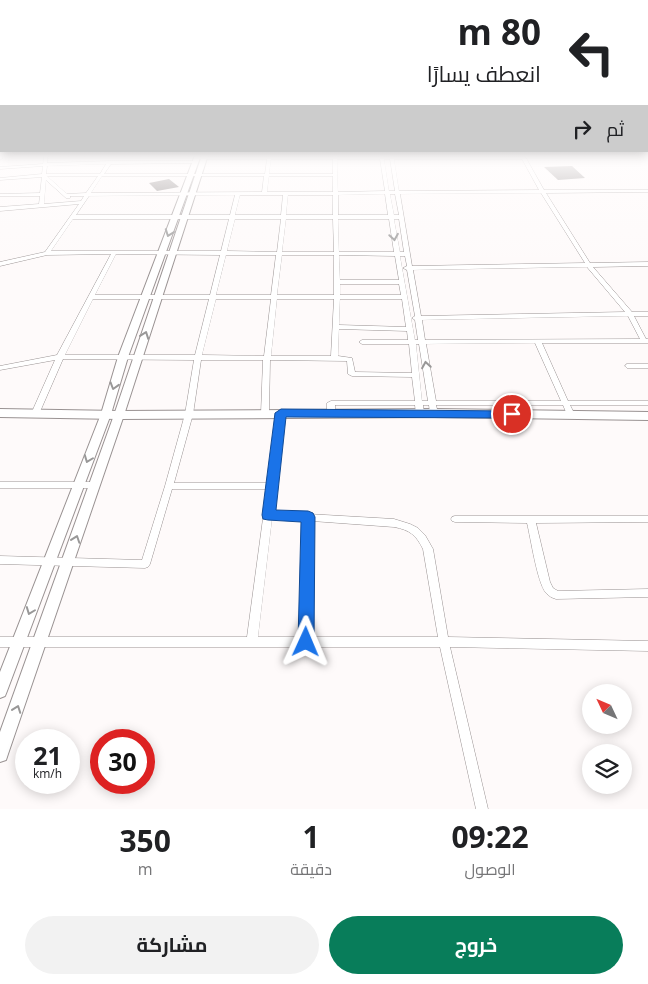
<!DOCTYPE html>
<html lang="ar">
<head>
<meta charset="utf-8">
<style>
  body { margin:0; font-family:"Open Sans",Cairo,sans-serif; background:#f2f2f2; color:#202124; direction:rtl; height:100vh; display:flex; flex-direction:column; font-size:19px; white-space:nowrap }
  * { box-sizing:border-box; margin:0 }
  p { font-size:16px; color:#757577 }
  .icon { flex:none; width:28px; height:28px; fill:none; stroke:currentColor; stroke-width:2; stroke-linecap:round; stroke-linejoin:round }
  .map { position:relative; height:809px; overflow:hidden; direction:ltr }
  .panel { display:flex; flex-direction:column; background:#fff; flex:1 }
  .panel>* { flex:none }
  .banner { position:absolute; left:0px; top:0px; width:649px; height:152px; box-shadow:0 2px 12px #0003; direction:rtl; background:#fff; color:#202124; overflow:hidden }
  .needle { width:32px; rotate:314deg }
  .tools { position:absolute; left:582px; top:684px; display:grid; gap:10px }
  .tools a { display:grid; place-items:center; width:50px; height:50px; border-radius:50%; background:#fff; box-shadow:0 2px 12px #0003; font-size:25px }
  .speed { position:absolute; left:15px; top:729px; display:flex; gap:10px; font-size:25px; font-weight:700; text-align:center }
  .speed>* { display:grid; place-content:center; width:65px; height:65px; border-radius:50%; background:#fff; box-shadow:0 2px 12px #0003; line-height:1 }
  .speed small { font-size:12px; font-weight:400 }
  .speed .limit { border:8px solid #d22; background:#fff; color:#111 }
  .pin { position:absolute; display:grid; place-items:center; width:42px; height:42px; color:#fff; margin:-21px; border:2px solid #fff; border-radius:50%; box-shadow:0 1px 5px #0007 }
  .me { position:absolute; width:55px; margin:-28px; rotate:1deg; stroke-linejoin:round; filter:drop-shadow(0 0 4px #0008) }
  .turn { display:flex; align-items:center; gap:18px; height:105px; padding:0 25px; font-size:22px }
  .turn .icon { width:65px; height:65px; stroke-width:2.5 }
  .turn b { display:block; font-size:35px; line-height:42px }
  .then { display:flex; align-items:center; height:48px; padding:0 25px; background:#0003; gap:10px; font-size:19px }
  .eta { display:flex; justify-content:space-evenly; align-items:center; height:85px; text-align:center }
  .eta b { font-size:30px; font-weight:700; line-height:35px }
  .cta { display:flex; gap:10px; margin-top:auto; padding:10px 25px }
  .cta a { flex:1; height:58px; border-radius:30px; background:#087d5a; color:#fff; font-size:20px; font-weight:700; line-height:58px; text-align:center }
  .cta a+a { background:#f2f2f2; color:#202124 }
  .map>svg:first-child { display:block }
  .building { fill:#827b7b }
  .lines { fill:none; stroke-linecap:round; stroke-linejoin:round }
  .street-casing { stroke:#999292; stroke-width:1 }
  .secondary-casing { stroke:#999292; stroke-width:2 }
  .primary-casing { stroke:#999292; stroke-width:2 }
  .street { fill:#fff; fill-rule:evenodd }
  .secondary { fill:#fff; fill-rule:evenodd }
  .primary { fill:#fff; fill-rule:evenodd }
  .oneway { stroke:#999898 }
  .route { fill:#1a73e8; stroke:#114b97 }
</style>
</head>
<body>
<div class="map">
<svg width="648" height="809" viewBox="0 0 648 809">
  <rect width="100%" height="100%" fill="#fefafa"/>
  <g class="building">
    <path d="M572 166 585 178 558 180 544 167Z"/>
    <path d="M169 179 179 187 157 191 149 183Z"/>
  </g>
  <g class="lines">
    <g class="street-casing">
      <g id="street">
        <path d="M0 155H3L2 159H0Z"/>
        <path d="M44 155H48L47 163 110 161H195L197 162 195 163 111 164 104 174H265L267 159H197V157H333V155H337V157H379V155H383V157H389V155H393V157H524L526 158 544 190H648V192L546 193 590 263 648 262V266L593 267 632 312H648V316H634L646 339H648V343H542L568 401H648V405H570L575 415 571 418 568 417 563 405H436L438 413 434 416 430 413 429 405H423L424 414 420 417 416 414 415 405H335V413L331 416 327 413V403L331 401H415L412 377 352 376 348 374 347 361 270 360 269 414 265 417 261 414 263 360H201L193 414 174 483H268L277 413 278 411H284L285 413 273 512 394 519 410 524 418 528 425 535 433 549 448 637 648 641V651L450 647 488 809H476L440 647H0V637H247L267 489H172L150 564 148 567 145 568 0 564V556L142 560 165 486 185 414 194 360 63 359 39 414 38 416H32L31 414 55 360 0 370V366L57 355 111 254 47 255 0 266V262L45 252 79 204 0 211V207L39 204 40 196H0V194L40 193 42 177 0 180V178L42 174 43 166 0 169V167L43 164ZM271 159H333V174H269ZM337 159H380L385 191 338 192ZM384 159H390L395 191H389ZM394 159H522L539 190 399 191ZM106 164 100 174H46L47 166ZM47 176H98L86 193 67 194ZM102 176H264L262 192 91 193ZM269 176H333V192H267ZM46 180 66 198H70V196H84L81 201 44 204ZM541 193 585 263 412 266 400 194ZM385 194 388 215H338V195ZM390 194H395L399 215H394ZM235 195 230 215H76L89 196ZM240 195H283L281 215H235ZM288 195H333V215H286ZM73 219H229L221 251H51ZM235 219H281L277 252 227 251ZM286 219H333L334 252H282ZM338 219H389L394 252H339ZM394 219H399L404 252H400ZM116 254 220 255 210 295H95ZM226 255H276L271 295H216ZM282 255H334V295H277ZM339 255 395 256 399 280H340ZM400 256H405L407 266 403 268 407 270 415 316 412 318 415 320 418 340H415ZM587 267 625 312 421 316 413 270ZM340 284H399L401 295H340ZM93 299H209L195 355H65ZM216 299H271L264 356 202 355ZM277 299H334L331 356H271ZM340 299H402L406 327 339 325ZM628 316 640 339 425 340 422 320ZM339 329 407 331 408 340H362L359 342 362 344H409L412 373 355 372 352 358 338 356ZM535 343 561 401H436L426 344ZM416 344H419L428 401H422ZM272 519 303 521 301 637H258ZM312 521 394 527C410 530 416 535 423 549L438 637H311Z"/>
        <path d="M627 364H648V368H627L625 366Z"/>
        <path d="M0 482H95L98 483 99 485 98 487 95 488H0Z"/>
        <path d="M455 516H648V522L536 523 550 582 553 588 558 591 648 589V597L556 599C552 598 549 596 546 593 537 582 531 539 527 523L455 522 452 521 451 519 452 517Z"/>
      </g>
    </g>
    <g class="secondary-casing">
      <g id="secondary">
        <path d="M195 155H201L128 357 111 414 7 691 5 696 0 698V672L101 414 118 357Z"/>
        <path d="M202 155H208L124 415 8 754 6 760 0 762V732L114 415Z"/>
      </g>
    </g>
    <g class="primary-casing">
      <path id="primary" d="M0 409 119 411 434 409 648 412V420L434 417 119 419 0 417Z"/>
    </g>
    <use href="#street" class="street"/>
    <use href="#secondary" class="secondary"/>
    <use href="#primary" class="primary"/>
  </g>
  <defs><path id="oneway-chevron" d="M-2-3.5L2.5 0L-2 3.5" fill="none" stroke-width="1.6" stroke-linecap="round" stroke-linejoin="round" transform="scale(1.25)"/></defs>
  <g class="oneway">
    <use href="#oneway-chevron" transform="translate(169 233) rotate(110)"/>
    <use href="#oneway-chevron" transform="translate(394 237) rotate(81)"/>
    <use href="#oneway-chevron" transform="translate(145 335) rotate(-70)"/>
    <use href="#oneway-chevron" transform="translate(426 365) rotate(-99)"/>
    <use href="#oneway-chevron" transform="translate(114 386) rotate(107)"/>
    <use href="#oneway-chevron" transform="translate(88 459) rotate(111)"/>
    <use href="#oneway-chevron" transform="translate(76 539) rotate(-71)"/>
    <use href="#oneway-chevron" transform="translate(30 611) rotate(111)"/>
    <use href="#oneway-chevron" transform="translate(17 709) rotate(-70)"/>
  </g>
  <linearGradient id="sky" x2="0" y2="1"><stop stop-color="#9fa2c4"/><stop offset="0.58" stop-color="#fffdfd"/><stop offset="1" stop-color="#fffdfd" stop-opacity="0"/></linearGradient>
  <rect width="648" height="268" fill="url(#sky)"/>
  <path class="route" d="M281 409 512 411 518 414 512 418 286 417 276 510 308 511 313 513 315 517 314 642 311 647 306 650 300 647 298 642 301 522 268 520 263 519 262 515 275 413Z"/>
</svg>
<div class="tools">
<a><svg class="needle" viewBox="-14 -14 28 28"><path d="M0-13l5 13h-10z" fill="#e53935"/><path d="M0 13l5-13h-10z" fill="#757577"/></svg></a>
<a><svg class="icon" aria-label="layers" viewBox="0 0 24 24"><path d="M12 4l9 5-9 5-9-5zM3 14l9 5 9-5"/></svg></a>
</div>
<div class="speed"><div>21<small>km/h</small></div><div class="limit">30</div></div>
<div class="pin" style="left:512px;top:414px;background:#d93025"><svg class="icon" aria-label="arrive" viewBox="0 0 24 24"><path d="M6 21V4h12l-3 4 3 4H6"/></svg></div>
<svg class="me" style="left:306px;top:642px" viewBox="-20 -20 40 40"><path d="M0-17L14 15 0 8-14 15z" fill="#1a73e8" stroke="#fff" stroke-width="4"/></svg>
<div class="banner">
<div class="turn"><svg class="icon" aria-label="left" viewBox="0 0 24 24"><path d="M17 20v-9H6M10 6l-5 5 5 5"/></svg><div><b>80 m</b>انعطف يسارًا</div></div>
<div class="then">ثم<svg class="icon" aria-label="right" viewBox="0 0 24 24"><path d="M7 20v-9h11M14 6l5 5-5 5"/></svg></div>
</div>
</div>
<section class="panel">
<div class="eta">
<div><b>09:22</b><p>الوصول</p></div>
<div><b>1</b><p>دقيقة</p></div>
<div><b>350</b><p>m</p></div>
</div>
<div class="cta"><a>خروج</a><a>مشاركة</a></div>
</section>
</body>
</html>
